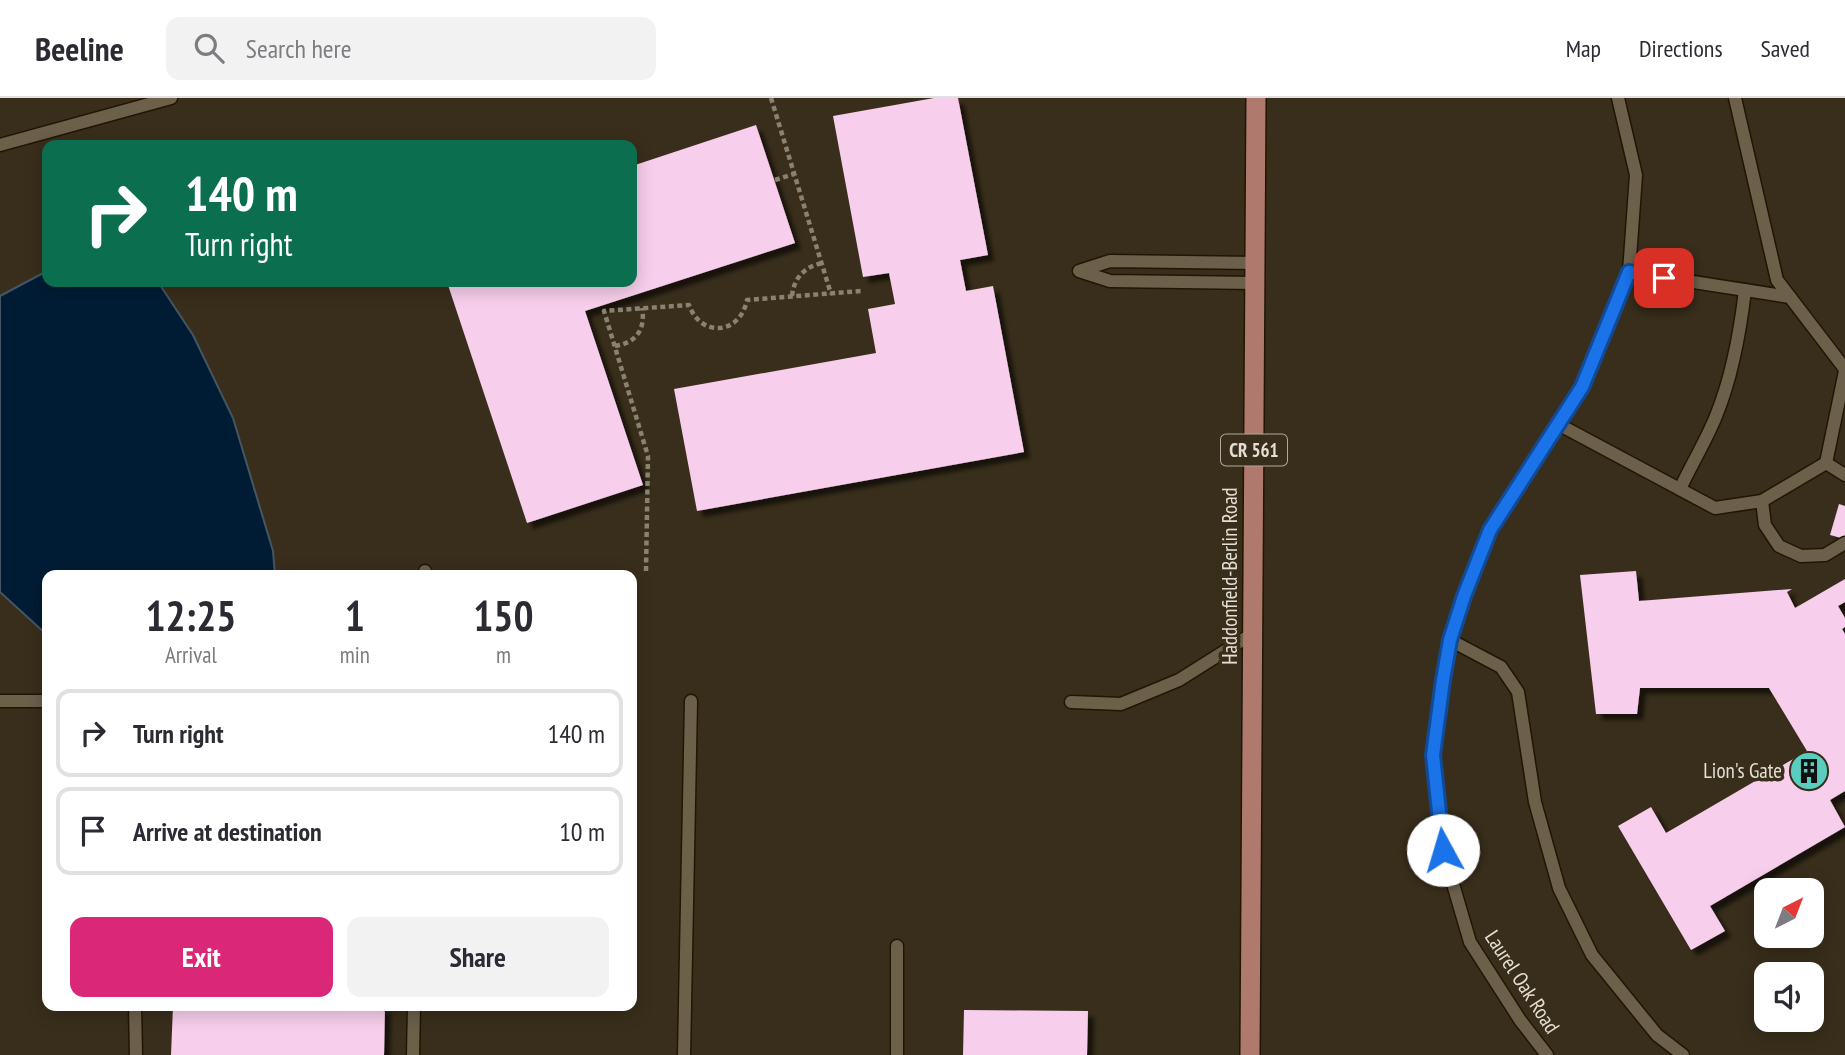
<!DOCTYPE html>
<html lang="en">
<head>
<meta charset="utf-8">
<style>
  body { margin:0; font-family:"PT Sans Narrow",sans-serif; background:#f2f2f3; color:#2b2b33; height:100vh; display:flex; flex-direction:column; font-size:26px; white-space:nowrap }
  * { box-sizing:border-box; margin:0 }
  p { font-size:23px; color:#7c7c81 }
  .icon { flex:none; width:38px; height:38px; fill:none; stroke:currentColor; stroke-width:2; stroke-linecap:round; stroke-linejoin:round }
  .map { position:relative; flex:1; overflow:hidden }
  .sheet { position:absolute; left:42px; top:472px; width:595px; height:441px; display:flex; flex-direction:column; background:#fff; border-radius:14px; box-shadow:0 4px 18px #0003 }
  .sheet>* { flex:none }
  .top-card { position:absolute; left:42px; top:42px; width:595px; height:147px; border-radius:14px; box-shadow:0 4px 18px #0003; background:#0b6e4f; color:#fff; overflow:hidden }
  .needle { width:46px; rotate:42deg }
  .tools { position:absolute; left:1754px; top:780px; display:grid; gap:14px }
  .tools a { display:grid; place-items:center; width:70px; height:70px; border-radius:14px; background:#fff; box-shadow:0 4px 18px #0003; font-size:35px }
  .pin { position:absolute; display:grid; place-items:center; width:60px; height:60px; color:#fff; margin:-30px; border-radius:14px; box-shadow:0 4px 10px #0006 }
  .me { position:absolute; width:77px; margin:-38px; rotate:354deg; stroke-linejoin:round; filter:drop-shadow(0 0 5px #0008) }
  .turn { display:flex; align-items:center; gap:24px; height:147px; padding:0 28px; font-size:32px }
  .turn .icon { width:91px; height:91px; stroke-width:2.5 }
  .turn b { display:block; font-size:49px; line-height:60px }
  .eta { display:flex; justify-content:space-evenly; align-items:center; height:119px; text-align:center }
  .eta b { font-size:42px; font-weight:700; line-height:49px }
  .cta { display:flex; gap:14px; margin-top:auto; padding:14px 28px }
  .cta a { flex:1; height:80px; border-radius:14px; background:#db2777; color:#fff; font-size:28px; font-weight:700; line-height:80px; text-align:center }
  .cta a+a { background:#f2f2f3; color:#2b2b33 }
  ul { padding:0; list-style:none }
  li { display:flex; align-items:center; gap:21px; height:88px; margin:0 14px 10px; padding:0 14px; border:4px solid #e1e1e2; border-radius:14px }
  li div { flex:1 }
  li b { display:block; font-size:26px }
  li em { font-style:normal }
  header { display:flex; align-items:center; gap:42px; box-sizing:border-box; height:98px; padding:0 35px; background:#fff; border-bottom:2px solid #e1e1e2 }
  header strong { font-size:33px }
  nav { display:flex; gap:38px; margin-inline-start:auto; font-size:24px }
  .search { width:490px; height:63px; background:#f2f2f3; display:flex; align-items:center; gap:18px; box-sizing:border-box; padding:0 24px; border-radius:14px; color:#7c7c81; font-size:26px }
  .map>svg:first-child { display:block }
  .water { fill:#001c34; stroke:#455663; stroke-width:2 }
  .building { fill:#f7ceeb; filter:url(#shadow) }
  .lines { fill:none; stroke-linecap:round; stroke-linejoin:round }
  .service-casing { stroke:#201604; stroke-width:15 }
  .primary-casing { stroke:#201604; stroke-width:22 }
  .path { stroke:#8a8171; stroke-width:4.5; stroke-dasharray:5 3.5; stroke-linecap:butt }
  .service { stroke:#6c604b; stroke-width:12 }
  .primary { stroke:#af796d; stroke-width:19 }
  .route-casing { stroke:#114b97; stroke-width:18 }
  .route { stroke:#1a73e8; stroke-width:12 }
  .labels { text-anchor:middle; stroke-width:7; stroke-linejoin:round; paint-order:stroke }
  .shield { fill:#392e1b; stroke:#b1a99b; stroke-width:2 }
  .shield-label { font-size:19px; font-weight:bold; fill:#e5ded2 }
  .street-label { font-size:21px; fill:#e5ded2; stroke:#392e1b }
  .poi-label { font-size:21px; fill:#e5ded2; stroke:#392e1b; text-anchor:end }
</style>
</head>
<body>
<header>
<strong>Beeline</strong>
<div class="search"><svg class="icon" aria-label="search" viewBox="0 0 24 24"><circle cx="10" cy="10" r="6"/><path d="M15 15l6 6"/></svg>Search here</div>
<nav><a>Map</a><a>Directions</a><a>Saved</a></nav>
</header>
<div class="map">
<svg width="1845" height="957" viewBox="0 0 1845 957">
  <defs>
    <filter id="shadow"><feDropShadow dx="6" dy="6" stdDeviation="2" flood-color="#0009"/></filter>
  </defs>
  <rect width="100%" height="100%" fill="#392e1b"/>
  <path class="water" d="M47 173V184H158L193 237 233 320 273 453 275 478H47V537L0 494V198Z"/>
  <g class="building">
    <path d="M934 0H958L988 157 960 162 966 193 993 188 1024 354 697 413 674 291 876 255 868 211 895 206 889 175 863 179 833 18Z"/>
    <path d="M756 27 795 145 585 213 643 387 527 425 447 184H632V68Z"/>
    <path d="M1839 406 1845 408V441L1830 437Z"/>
    <path d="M1636 473 1639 503 1792 491 1787 494 1795 510 1845 481V504L1838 508 1845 520V529L1842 531 1845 536V693L1830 702 1845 729 1710 808 1725 833 1691 852 1618 728 1651 709 1666 735 1807 653 1769 590H1640L1637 616H1596L1580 477Z"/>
    <path d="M173 908H385L384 957H171Z"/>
    <path d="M964 912 1088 913 1087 957H963Z"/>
  </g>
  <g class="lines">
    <g class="service-casing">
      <g id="service">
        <path d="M1735 0 1777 182 1845 271"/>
        <path d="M0 47 171 0"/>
        <path d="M1255 165 1110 163 1079 173 1110 183 1255 185"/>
        <path d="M1629 174 1790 199"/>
        <path d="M1558 326 1715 410 1762 403 1826 365 1845 273"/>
        <path d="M1826 365 1845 377"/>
        <path d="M1680 391C1691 367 1706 343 1716 318 1732 279 1740 235 1745 192"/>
        <path d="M1762 403 1765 427 1779 448 1801 458 1825 457 1845 445"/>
        <path d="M425 478V473"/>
        <path d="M1450 542 1501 569 1518 594 1535 704 1559 790 1592 857 1657 937 1683 957"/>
        <path d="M0 603H47"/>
        <path d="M1071 604 1121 606 1179 582 1252 536"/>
        <path d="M135 908 136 957"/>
        <path d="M413 957 414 908"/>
        <path d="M684 957 691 603"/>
        <path d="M897 957V848"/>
        <path d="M1547 957 1520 922 1470 844 1443 752 1433 657 1443 582 1450 542 1464 498 1490 432 1582 289 1629 174 1636 77 1618 0"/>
      </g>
    </g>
    <g class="primary-casing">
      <path id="primary" d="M1250 957 1256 0"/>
    </g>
    <g class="path">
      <path d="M771 0 831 196"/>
      <path d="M775 82 794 76"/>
      <path d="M792 198C794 180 804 169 822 165"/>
      <path d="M615 248C636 245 646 231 642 210"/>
      <path d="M646 473 648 358 604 213 689 207C701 240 740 237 747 202L861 193"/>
    </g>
    <use href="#service" class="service"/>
    <use href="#primary" class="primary"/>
  </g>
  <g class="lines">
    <g class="route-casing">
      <path id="route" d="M1443 752 1433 657 1443 582 1450 542 1464 498 1490 432 1582 289 1629 174 1664 180"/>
    </g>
    <use href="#route" class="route"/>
  </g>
  <defs>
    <g id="building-disc" transform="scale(2.0125)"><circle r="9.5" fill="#59cebe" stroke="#392e1b"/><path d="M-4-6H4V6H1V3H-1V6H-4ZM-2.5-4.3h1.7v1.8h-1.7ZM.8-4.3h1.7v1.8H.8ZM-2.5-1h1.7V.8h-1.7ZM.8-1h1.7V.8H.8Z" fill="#111"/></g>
  </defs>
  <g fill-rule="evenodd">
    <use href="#building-disc" x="1809" y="673"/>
  </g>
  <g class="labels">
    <rect class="shield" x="1221" y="336.5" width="66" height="31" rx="5"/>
    <g class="shield-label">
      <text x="1254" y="359">CR 561</text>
    </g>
    <g class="street-label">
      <text transform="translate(1230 478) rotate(-90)" y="7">Haddonfield-Berlin Road</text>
      <text transform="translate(1522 884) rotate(57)" y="7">Laurel Oak Road</text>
    </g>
    <g class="poi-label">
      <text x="1782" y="680">Lion's Gate</text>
    </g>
  </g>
</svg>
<div class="tools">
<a><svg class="needle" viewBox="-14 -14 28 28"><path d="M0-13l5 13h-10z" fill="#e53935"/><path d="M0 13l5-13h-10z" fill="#7c7c81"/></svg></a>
<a><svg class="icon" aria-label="sound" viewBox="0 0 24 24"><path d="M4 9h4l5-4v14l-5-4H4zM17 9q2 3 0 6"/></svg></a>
</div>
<div class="pin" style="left:1664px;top:180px;background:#d93025"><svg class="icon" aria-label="arrive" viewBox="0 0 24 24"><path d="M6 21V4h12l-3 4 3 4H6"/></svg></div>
<svg class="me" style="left:1443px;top:752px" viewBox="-20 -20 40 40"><circle r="19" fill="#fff"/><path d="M0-13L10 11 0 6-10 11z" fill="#1a73e8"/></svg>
<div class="top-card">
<div class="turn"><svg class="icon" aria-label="right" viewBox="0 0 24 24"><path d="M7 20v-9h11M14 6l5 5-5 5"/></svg><div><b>140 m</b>Turn right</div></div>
</div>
<section class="sheet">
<div class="eta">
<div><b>12:25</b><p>Arrival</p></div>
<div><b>1</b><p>min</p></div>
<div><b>150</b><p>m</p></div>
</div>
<ul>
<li><svg class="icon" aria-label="right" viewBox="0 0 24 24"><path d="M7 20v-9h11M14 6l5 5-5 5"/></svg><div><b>Turn right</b></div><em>140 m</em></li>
<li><svg class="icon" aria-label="arrive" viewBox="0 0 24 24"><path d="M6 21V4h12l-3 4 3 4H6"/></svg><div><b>Arrive at destination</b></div><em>10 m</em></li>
</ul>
<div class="cta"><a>Exit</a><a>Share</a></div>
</section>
</div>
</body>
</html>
